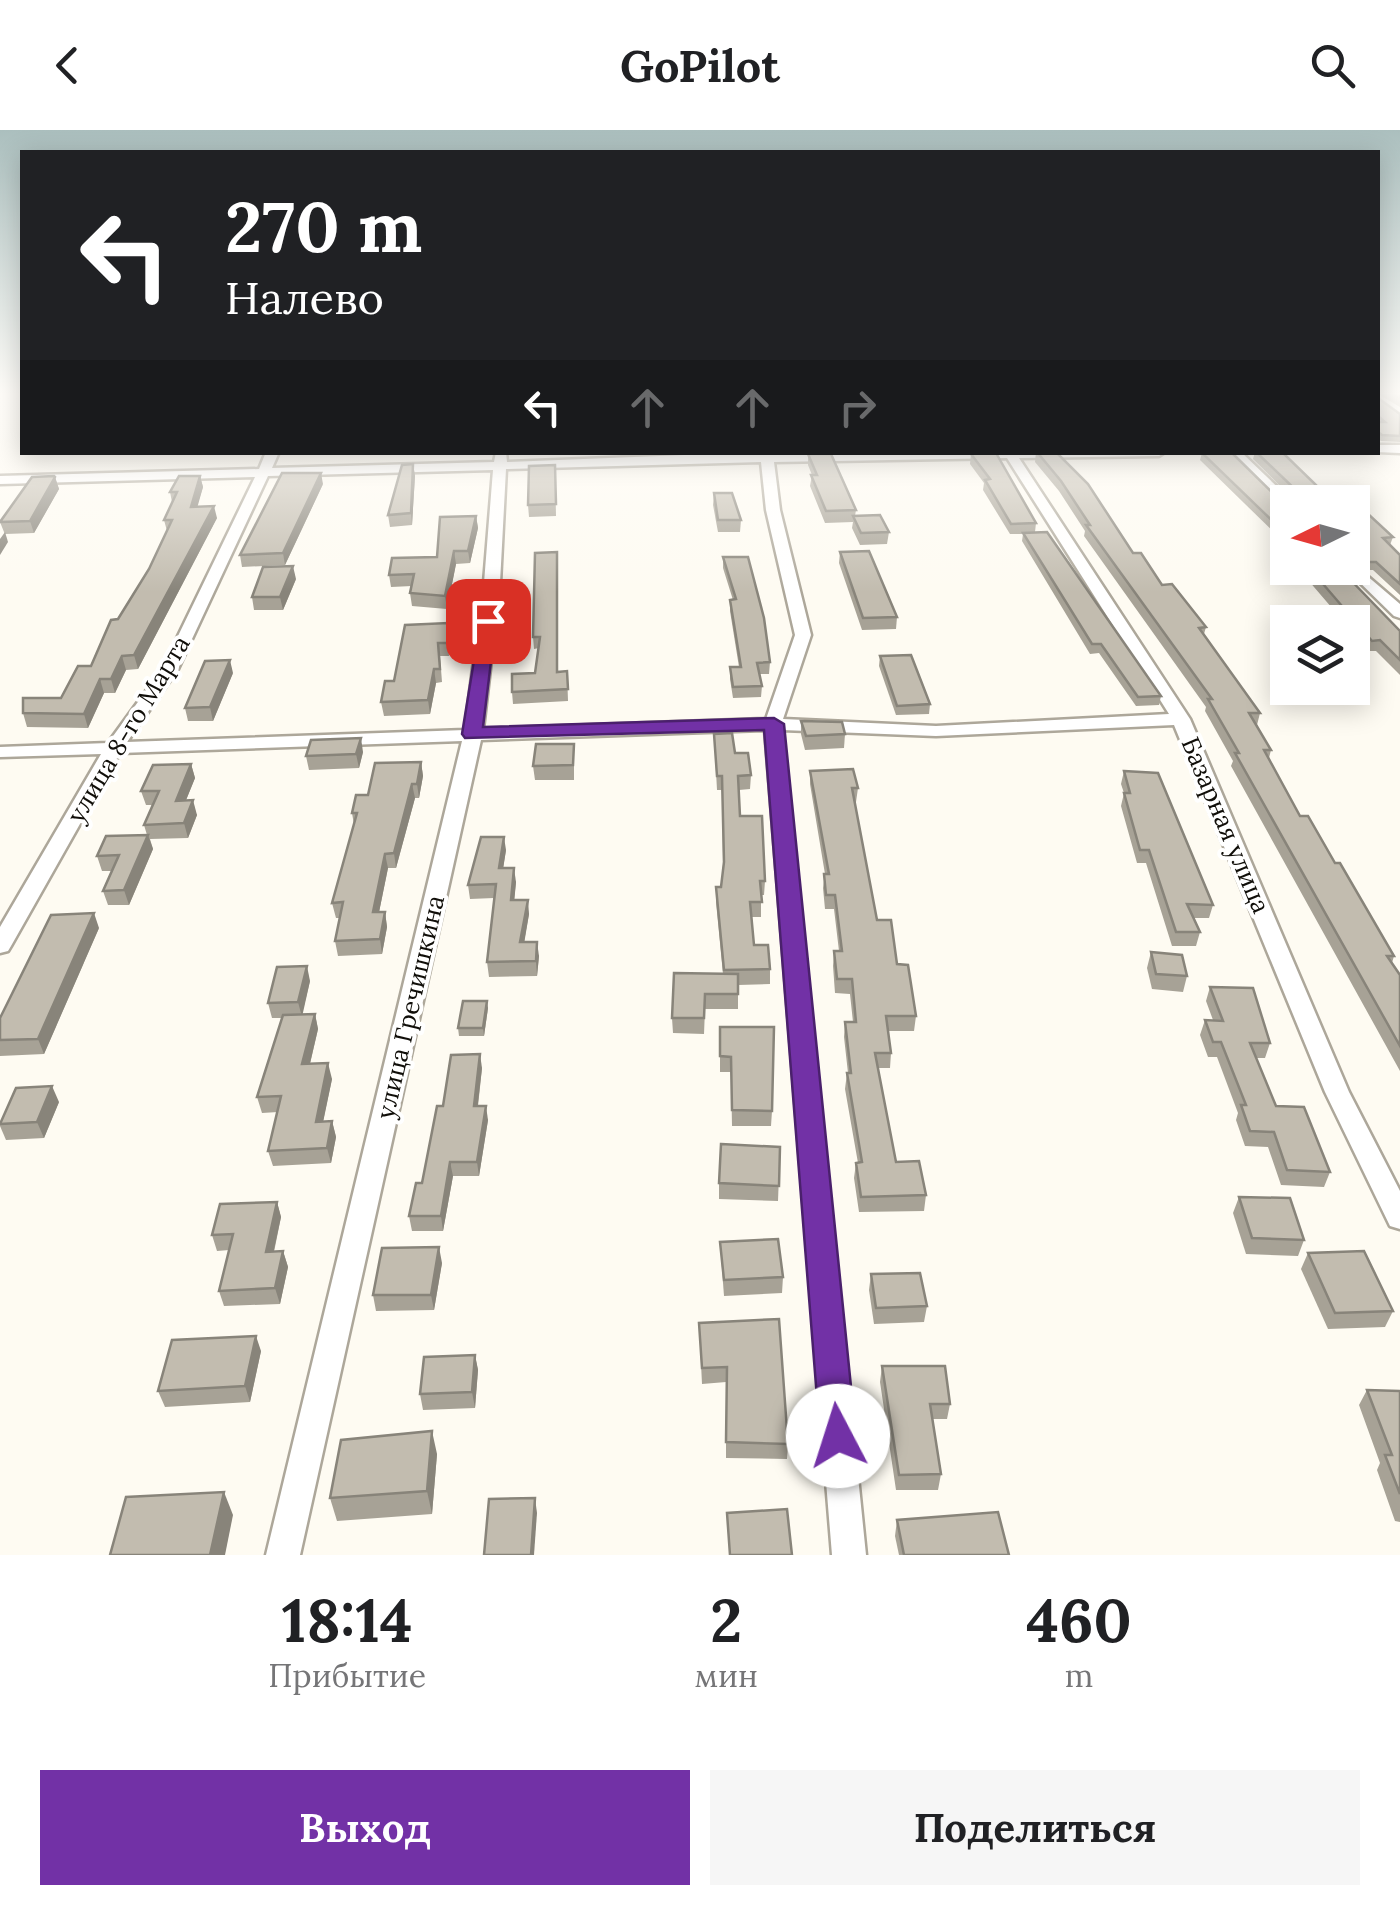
<!DOCTYPE html>
<html lang="ru">
<head>
<meta charset="utf-8">
<style>
  body { margin:0; font-family:Lora,serif; background:#f6f6f6; color:#202124; height:100vh; display:flex; flex-direction:column; font-size:38px; white-space:nowrap }
  * { box-sizing:border-box; margin:0 }
  p { font-size:32px; color:#757577 }
  .icon { flex:none; width:55px; height:55px; fill:none; stroke:currentColor; stroke-width:2; stroke-linecap:round; stroke-linejoin:round }
  .map { position:relative; height:1425px; overflow:hidden }
  .sheet { display:flex; flex-direction:column; background:#fff; flex:1 }
  .sheet>* { flex:none }
  .guide { position:absolute; left:20px; top:20px; width:1360px; height:305px; border-radius:0px; box-shadow:0 5px 25px #0003; background:#202124; color:#fff; overflow:hidden }
  .needle { width:65px; rotate:265deg }
  .tools { position:absolute; left:1270px; top:355px; display:grid; gap:20px }
  .tools a { display:grid; place-items:center; width:100px; height:100px; border-radius:0px; background:#fff; box-shadow:0 5px 25px #0003; font-size:50px }
  .pin { position:absolute; display:grid; place-items:center; width:85px; height:85px; color:#fff; margin:-42px; border-radius:20px; box-shadow:0 5px 15px #0006 }
  .me { position:absolute; width:110px; margin:-55px; rotate:355deg; stroke-linejoin:round; filter:drop-shadow(0 0 8px #0008) }
  .turn { display:flex; align-items:center; gap:35px; height:210px; padding:0 40px; font-size:45px }
  .turn .icon { width:130px; height:130px; stroke-width:2.5 }
  .turn b { display:block; font-size:70px; line-height:85px }
  .lanes { display:flex; align-items:center; height:95px; padding:0 40px; background:#0003; justify-content:center; gap:50px; direction:ltr }
  .lanes .off { opacity:.35 }
  .eta { display:flex; justify-content:space-evenly; align-items:center; height:170px; text-align:center }
  .eta b { font-size:60px; font-weight:700; line-height:70px }
  .cta { display:flex; gap:20px; margin-top:auto; padding:20px 40px }
  .cta a { flex:1; height:115px; border-radius:0px; background:#7231a6; color:#fff; font-size:40px; font-weight:700; line-height:115px; text-align:center }
  .cta a+a { background:#f6f6f6; color:#202124 }
  header { display:flex; justify-content:space-between; align-items:center; height:130px; padding:0 40px; background:#fff; font-size:45px; font-weight:700 }
  .map>svg:first-child { display:block }
  .lines { fill:none; stroke-linecap:round; stroke-linejoin:round }
  .street-casing { stroke:#ada79a; stroke-width:5 }
  .street { fill:#fff; fill-rule:evenodd }
  .wall { fill:#a7a296 }
  .shaded-wall { fill:#88847a }
  .building { fill:#c2bcaf; stroke:#88847a; stroke-width:2.5 }
  .route { fill:#7231a6; stroke:#4a206c; stroke-width:2.5 }
  .labels { text-anchor:middle; stroke-width:8; stroke-linejoin:round; paint-order:stroke }
  .street-label { font-size:25px; fill:#100e09; stroke:#fff }
</style>
</head>
<body>
<header><svg class="icon" aria-label="back" viewBox="0 0 24 24"><path d="M15 5l-7 7 7 7"/></svg>GoPilot<svg class="icon" aria-label="search" viewBox="0 0 24 24"><circle cx="10" cy="10" r="6"/><path d="M15 15l6 6"/></svg></header>
<div class="map">
<svg width="1400" height="1425" viewBox="0 0 1400 1425">
  <rect width="100%" height="100%" fill="#fefbf2"/>
  <g class="lines">
    <g class="street-casing">
      <g id="street">
        <path d="M1378 264 1400 277V287L1378 272Z"/>
        <path d="M1378 315H1400V323L1377 322Z"/>
        <path d="M266 322H279L272 338 494 332 496 322H506L507 332 760 322H1165L1159 326 1019 328 1190 589 1349 962 1400 1061V1099L1390 1096 1325 962 1174 595 936 606 782 600 866 1425H832L765 600 481 610 300 1425H266L462 611 120 623 11 816 8 821 0 823V797L101 624 0 627V617L108 613 162 539 255 347 0 354V346L259 339ZM1007 328 1169 584 936 596 783 589 811 505 780 380 774 332ZM761 332 766 380 795 505 766 589 483 599 500 453 506 339ZM493 340 484 453 465 600 127 612 178 539 268 346Z"/>
        <path d="M1227 322H1241L1293 372H1288V379L1283 378Z"/>
        <path d="M1352 433 1400 474V488L1394 486 1347 440 1345 438H1352Z"/>
      </g>
    </g>
    <use href="#street" class="street"/>
  </g>
  <g class="wall">
    <path d="M1378 262H1400V275L1378 263Z"/>
    <path d="M1378 268 1400 284V312L1381 311 1378 309Z"/>
    <path d="M1036 322H1056L1133 423 1162 455 1206 497 1204 504 1260 583 1257 595 1271 620 1269 628 1300 686 1335 733 1394 826 1392 833 1400 845V941L1231 636 1233 631 1205 581 1206 577 1084 406 1085 401 1059 361 1035 332Z"/>
    <path d="M1255 322H1282L1320 359 1393 407 1390 415 1400 425V465L1373 440H1366L1354 430 1253 329Z"/>
    <path d="M1202 323 1284 374H1288V416L1200 330Z"/>
    <path d="M808 324 856 380 855 386 889 402 887 414 860 415 852 398 853 392 825 393 810 356 812 345 808 335Z"/>
    <path d="M971 324 1036 393 1035 402 1161 566 1159 575 1136 576 1099 523 1090 524 1022 411 1023 404H1010L983 360 984 353 970 334Z"/>
    <path d="M413 334 415 346 412 395 390 397 388 385Z"/>
    <path d="M555 335 556 386 529 387 528 375Z"/>
    <path d="M200 346 203 357 197 376 217 388 138 539 126 540 115 563H104L88 598 27 597 23 583 61 568 91 536 149 439 167 401 164 390 172 372 170 362Z"/>
    <path d="M55 347 59 359 34 403 5 404 8 412 0 392Z"/>
    <path d="M323 354 285 435 242 437 240 425Z"/>
    <path d="M714 363 741 390 740 402H718L713 375Z"/>
    <path d="M476 386 478 398 470 433 456 434 447 479 412 476 410 463 412 456 391 457 389 445 437 427Z"/>
    <path d="M840 422 897 487 896 499 862 500 839 433Z"/>
    <path d="M723 427 770 532 769 544H759L762 556 761 567 733 568 730 549V537H739L730 481V470H733L723 438Z"/>
    <path d="M558 433V542L567 541 568 571 513 574 512 562 535 543 539 518 534 519 533 507Z"/>
    <path d="M1309 438H1343L1342 441 1400 501V545L1376 521H1369L1352 502V492H1344L1308 450 1311 440Z"/>
    <path d="M296 449 283 480H254L252 467Z"/>
    <path d="M448 493 449 526H440L442 552 436 553 430 584 384 586 381 572 394 551Z"/>
    <path d="M880 526 930 574 929 584 896 585 879 536Z"/>
    <path d="M233 543 213 591H188L185 578Z"/>
    <path d="M801 591 845 604 844 618 805 620 801 604Z"/>
    <path d="M714 604 735 623 751 645 750 659 739 660 740 686 765 751 764 765H761V787H752L754 815 770 839V854L738 855V879H705L704 904 673 903 672 888 723 844 716 772V757H721L723 735 722 660H717Z"/>
    <path d="M574 614V650H535L533 636Z"/>
    <path d="M363 622 359 638 309 640 306 626Z"/>
    <path d="M421 632 423 646 419 668H415L396 738H388L379 782H385L387 797 382 824 338 826 335 811 340 788H336L332 773 354 695 352 683 368 665Z"/>
    <path d="M191 634 195 648 186 670 197 685 188 708 150 709 153 719 129 775H108L103 761 112 741H102L97 726 147 705 144 695 152 675H146L141 661Z"/>
    <path d="M810 641 858 658 856 672H854L877 790 897 834 916 886 914 901H888L891 923 890 938H878L896 1032 926 1065 924 1081 859 1082 854 1048 856 1033H858L845 959 847 943H848L844 907 845 892H853L850 864 835 863 833 836 834 821H839L834 779H825L823 758 825 744 810 654Z"/>
    <path d="M1124 641 1213 775 1209 788H1193L1200 802 1196 816H1172L1146 733H1137L1121 676 1124 663 1121 654Z"/>
    <path d="M506 720 503 738 516 752 514 770 529 784 524 812 539 826 537 846 489 847 487 832 494 768 470 769 468 755Z"/>
    <path d="M99 798 44 924 0 926V888Z"/>
    <path d="M1151 822 1187 846 1183 862 1152 859 1147 838Z"/>
    <path d="M310 851 302 884H315L318 899 310 934 332 949 323 991H332L336 1007 331 1033 273 1036 268 1021 278 982 262 983 257 967 282 888H272L268 873Z"/>
    <path d="M1210 857 1270 913 1265 928H1256L1276 976 1330 1042 1324 1057 1281 1055 1268 1017 1245 1016 1236 990 1238 983 1217 927H1208L1200 905 1205 890H1213L1206 871Z"/>
    <path d="M488 878 484 906H459L458 898Z"/>
    <path d="M720 897 772 981 771 996H732L731 942H720Z"/>
    <path d="M482 938 478 976 488 990 479 1046H453L443 1101H412L409 1086 422 1053 443 976Z"/>
    <path d="M59 972 44 1008 6 1010 0 996V992Z"/>
    <path d="M780 1017 778 1071 719 1069V1053Z"/>
    <path d="M1239 1067 1304 1110 1298 1126 1246 1124 1233 1083Z"/>
    <path d="M277 1072 281 1087 274 1122 283 1121 288 1137 280 1174 224 1176 219 1161 229 1120 217 1121 212 1105Z"/>
    <path d="M720 1112 783 1147 782 1163 724 1166Z"/>
    <path d="M1308 1123 1393 1181 1385 1197 1328 1199 1301 1139Z"/>
    <path d="M442 1133 434 1180 376 1181 373 1165Z"/>
    <path d="M871 1144 927 1176 924 1192 874 1194 869 1160Z"/>
    <path d="M699 1193 788 1314 787 1329 726 1328V1252L702 1254Z"/>
    <path d="M261 1221 250 1272 165 1277 158 1261Z"/>
    <path d="M475 1225 478 1240 475 1278 423 1280 420 1264Z"/>
    <path d="M882 1236 950 1274 947 1289H933L941 1344 938 1360H896L880 1252Z"/>
    <path d="M1367 1260 1400 1261V1392L1395 1391 1377 1340 1380 1333 1359 1275Z"/>
    <path d="M437 1324 432 1384 337 1391 330 1368Z"/>
    <path d="M897 1390 1009 1425H899L895 1406Z"/>
  </g>
  <g class="shaded-wall">
    <path d="M413 334 415 346 412 395 411 383Z"/>
    <path d="M321 343 323 354 285 435 283 423Z"/>
    <path d="M200 346 203 357 194 389 191 377Z"/>
    <path d="M55 347 59 359 34 403 30 391Z"/>
    <path d="M214 376 217 388 138 539 134 525Z"/>
    <path d="M476 386 478 398 470 433 468 421Z"/>
    <path d="M5 402 8 412 0 425V409Z"/>
    <path d="M454 421 456 434 447 479 445 466Z"/>
    <path d="M293 436 296 449 283 480 280 467Z"/>
    <path d="M122 526 126 540 115 563 111 549Z"/>
    <path d="M230 530 233 543 213 591 210 577Z"/>
    <path d="M434 539 436 553 430 584 428 570Z"/>
    <path d="M100 549 104 563 88 598 84 584Z"/>
    <path d="M361 608 363 622 359 638 356 624Z"/>
    <path d="M421 632 423 646 419 668 417 654Z"/>
    <path d="M191 634 195 648 180 685 176 671Z"/>
    <path d="M412 654 415 668 396 738 394 723Z"/>
    <path d="M193 670 197 685 188 708 184 693Z"/>
    <path d="M148 705 153 719 129 775 124 760Z"/>
    <path d="M504 707 506 720 501 752 499 738Z"/>
    <path d="M385 724 388 738 376 797 373 782Z"/>
    <path d="M514 738 516 752 513 784 511 770Z"/>
    <path d="M528 770 529 784 522 826 520 812Z"/>
    <path d="M385 782 387 797 382 824 380 809Z"/>
    <path d="M94 783 99 798 44 924 38 909Z"/>
    <path d="M537 812 539 826 537 846 536 831Z"/>
    <path d="M307 836 310 851 302 887 298 872Z"/>
    <path d="M487 871 488 878 484 906 483 898Z"/>
    <path d="M315 884 318 899 306 950 302 934Z"/>
    <path d="M480 924 482 938 476 990 474 976Z"/>
    <path d="M328 933 332 949 320 1007 316 992Z"/>
    <path d="M52 956 59 972 44 1008 37 992Z"/>
    <path d="M486 976 488 990 479 1046 477 1032Z"/>
    <path d="M332 991 336 1007 331 1033 327 1018Z"/>
    <path d="M450 1032 453 1046 443 1101 441 1086Z"/>
    <path d="M277 1072 281 1087 270 1138 266 1122Z"/>
    <path d="M439 1117 442 1133 434 1180 431 1165Z"/>
    <path d="M283 1121 288 1137 280 1174 275 1158Z"/>
    <path d="M256 1206 261 1221 250 1272 245 1256Z"/>
    <path d="M475 1225 478 1240 475 1278 472 1262Z"/>
    <path d="M432 1301 437 1324 432 1384 427 1361Z"/>
    <path d="M224 1362 233 1385 225 1425H210Z"/>
    <path d="M535 1368 537 1383 534 1425H531Z"/>
  </g>
  <g class="building">
    <path d="M1389 262H1400V268Z"/>
    <path d="M1378 268 1400 284V306L1382 305 1378 302V292H1385L1378 286Z"/>
    <path d="M1037 322H1056L1088 354 1133 423H1141L1162 455 1172 454 1206 497 1199 498 1260 583H1249L1271 620H1264L1300 686H1308L1335 733H1340L1394 826H1387L1400 845V916L1235 623H1239L1208 569H1212L1086 395H1090L1061 351Z"/>
    <path d="M1231 322 1284 374H1288V406L1202 323Z"/>
    <path d="M1256 322H1282L1320 359 1340 358 1393 407 1383 408 1400 425V454L1376 432H1368L1357 422 1352 424V372H1293L1298 362Z"/>
    <path d="M996 323 1036 393 1011 394 985 350 990 349 971 324Z"/>
    <path d="M808 324H831L856 380 826 381 811 345H817Z"/>
    <path d="M413 334 411 383 388 385 402 335Z"/>
    <path d="M555 335 556 374 528 375 529 336Z"/>
    <path d="M282 343H321L283 423 240 425Z"/>
    <path d="M54 346 55 347 30 391 0 392 32 347Z"/>
    <path d="M179 346H200L191 377 214 376 134 525 122 526 111 549H100L84 584 23 583V568H61L78 536H91L111 490 118 489 149 439 172 390H164L177 362H170Z"/>
    <path d="M714 363H732L741 390H718Z"/>
    <path d="M880 385 889 402 861 403 853 386Z"/>
    <path d="M476 386 468 421H454L445 466 410 463 414 444 389 445 392 428 437 427 440 387Z"/>
    <path d="M1047 402 1161 566 1138 567 1101 514H1092L1023 403Z"/>
    <path d="M869 421 897 487 863 488 840 422Z"/>
    <path d="M557 422V542L567 541 568 559 512 562V544L535 543 540 507H533L535 423Z"/>
    <path d="M723 427H748L764 488 770 532 757 533 762 556 733 557 730 537H741L730 470 736 469Z"/>
    <path d="M293 436 280 467H252L263 437Z"/>
    <path d="M1340 439 1400 501V530L1380 510 1372 511 1311 440Z"/>
    <path d="M448 493V513H438L440 539H434L428 570 381 572 385 551H394L405 495Z"/>
    <path d="M911 525 930 574 897 576 880 526Z"/>
    <path d="M230 530 210 577 185 578 205 531Z"/>
    <path d="M801 591 842 592 845 604 806 606Z"/>
    <path d="M732 603 735 623H748L751 645 738 646 740 686H762L765 751H760L762 772H750L754 815H768L770 839 724 840 716 757H721L724 732 722 646H717L714 604Z"/>
    <path d="M361 608 356 624 306 626 311 610Z"/>
    <path d="M536 614H574L573 635 533 636Z"/>
    <path d="M421 632 417 654H412L394 723 385 724 373 782H385L380 809 335 811 343 772 332 773 357 683H352L356 665H368L375 633Z"/>
    <path d="M191 634 176 671 193 670 184 693 144 695 159 661H141L153 635Z"/>
    <path d="M853 639 858 658H852L877 790H891L897 834 908 835 916 886H886L891 923H875L896 1032 919 1031 926 1065 861 1067 856 1033 862 1032 847 943H851L845 892H856L852 849H837L834 821H842L835 765H826L824 744H829L810 641Z"/>
    <path d="M1124 641 1158 643 1213 775 1187 774 1200 802H1176L1149 720H1140L1124 663H1130Z"/>
    <path d="M148 705 124 760 103 761 119 725 97 726 106 706Z"/>
    <path d="M481 707H504L499 738H514L511 770H528L520 812H537L536 831 487 832 496 754 468 755Z"/>
    <path d="M94 783 38 909 0 910V888L51 785Z"/>
    <path d="M1151 822 1182 825 1187 846 1156 844Z"/>
    <path d="M307 836 298 872 268 873 277 837Z"/>
    <path d="M674 843 738 844V864H705L704 888H672Z"/>
    <path d="M1210 857 1253 858 1270 913H1250L1276 976 1304 977 1330 1042 1287 1040 1274 1002 1250 1001 1241 975H1246L1221 912H1213L1205 890 1223 891Z"/>
    <path d="M463 871H487L483 898H458Z"/>
    <path d="M315 884 302 934 328 933 316 992 332 991 327 1018 268 1021 281 966 257 967 283 885Z"/>
    <path d="M720 897H774L772 981 732 980 731 927 720 926Z"/>
    <path d="M480 924 474 976H486L477 1032H450L441 1086H409L416 1053H422L437 976H443L451 925Z"/>
    <path d="M52 956 37 992 0 994 16 958Z"/>
    <path d="M721 1014 780 1017 779 1056 719 1053Z"/>
    <path d="M1239 1067 1290 1068 1304 1110 1252 1108Z"/>
    <path d="M277 1072 266 1122 283 1121 275 1158 219 1161 233 1104 212 1105 220 1074Z"/>
    <path d="M778 1109 783 1147 724 1150 720 1112Z"/>
    <path d="M439 1117 431 1165H373L382 1118Z"/>
    <path d="M1364 1121 1393 1181 1335 1183 1308 1123Z"/>
    <path d="M920 1143 927 1176 876 1178 871 1144Z"/>
    <path d="M779 1189 788 1314 726 1312 727 1237 702 1238 699 1193Z"/>
    <path d="M256 1206 245 1256 158 1261 172 1210Z"/>
    <path d="M475 1225 472 1262 420 1264 424 1227Z"/>
    <path d="M882 1236H945L950 1274H930L941 1344 899 1345Z"/>
    <path d="M1367 1260 1400 1261V1364L1385 1325H1392Z"/>
    <path d="M432 1301 427 1361 330 1368 341 1310Z"/>
    <path d="M224 1362 210 1425H110L126 1367Z"/>
    <path d="M535 1368 531 1425H484L489 1369Z"/>
    <path d="M787 1379 792 1425H730L727 1383Z"/>
    <path d="M998 1382 1009 1425H904L897 1390Z"/>
  </g>
  <linearGradient id="sky" x2="0" y2="1"><stop stop-color="#abbfbe"/><stop offset="0.57" stop-color="#fffdf9"/><stop offset="1" stop-color="#fffdf9" stop-opacity="0"/></linearGradient>
  <rect width="1400" height="462" fill="url(#sky)"/>
  <path class="route" d="M481 487 496 491 483 597 774 588 784 594 856 1306 851 1318 838 1323 826 1318 820 1306 764 600 465 608 462 604Z"/>
  <g class="labels">
    <g class="street-label">
      <text transform="translate(128 599) rotate(-59)" y="9">улица 8-го Марта</text>
      <text transform="translate(1226 695) rotate(67)" y="9">Базарная улица</text>
      <text transform="translate(410 877) rotate(-77)" y="9">улица Гречишкина</text>
    </g>
  </g>
</svg>
<div class="tools">
<a><svg class="needle" viewBox="-14 -14 28 28"><path d="M0-13l5 13h-10z" fill="#e53935"/><path d="M0 13l5-13h-10z" fill="#757577"/></svg></a>
<a><svg class="icon" aria-label="layers" viewBox="0 0 24 24"><path d="M12 4l9 5-9 5-9-5zM3 14l9 5 9-5"/></svg></a>
</div>
<div class="pin" style="left:488px;top:491px;background:#d93025"><svg class="icon" aria-label="arrive" viewBox="0 0 24 24"><path d="M6 21V4h12l-3 4 3 4H6"/></svg></div>
<svg class="me" style="left:838px;top:1306px" viewBox="-20 -20 40 40"><circle r="19" fill="#fff"/><path d="M0-13L10 11 0 6-10 11z" fill="#7231a6"/></svg>
<div class="guide">
<div class="turn"><svg class="icon" aria-label="left" viewBox="0 0 24 24"><path d="M17 20v-9H6M10 6l-5 5 5 5"/></svg><div><b>270 m</b>Налево</div></div>
<div class="lanes"><svg class="icon" aria-label="left" viewBox="0 0 24 24"><path d="M17 20v-9H6M10 6l-5 5 5 5"/></svg><svg class="icon off" aria-label="ahead" viewBox="0 0 24 24"><path d="M12 20V5M6 11l6-6 6 6"/></svg><svg class="icon off" aria-label="ahead" viewBox="0 0 24 24"><path d="M12 20V5M6 11l6-6 6 6"/></svg><svg class="icon off" aria-label="right" viewBox="0 0 24 24"><path d="M7 20v-9h11M14 6l5 5-5 5"/></svg></div>
</div>
</div>
<section class="sheet">
<div class="eta">
<div><b>18:14</b><p>Прибытие</p></div>
<div><b>2</b><p>мин</p></div>
<div><b>460</b><p>m</p></div>
</div>
<div class="cta"><a>Выход</a><a>Поделиться</a></div>
</section>
</body>
</html>
